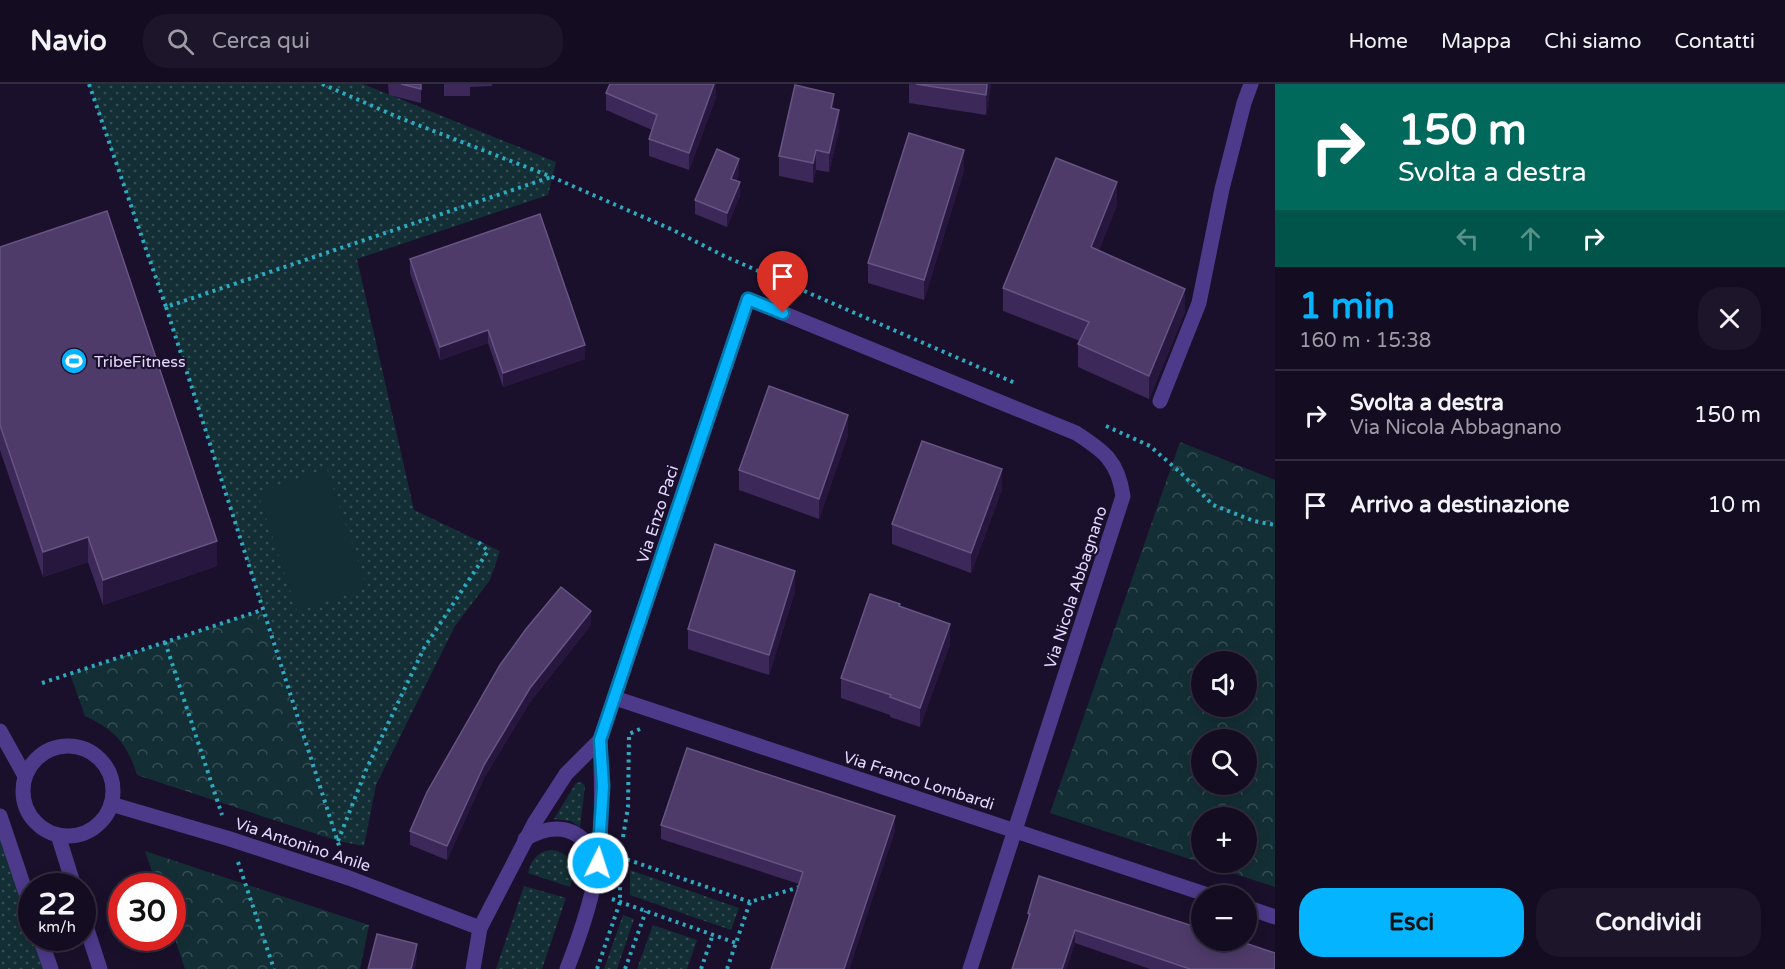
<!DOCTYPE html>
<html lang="it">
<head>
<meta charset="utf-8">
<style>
  body { margin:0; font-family:"Varela Round",sans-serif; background:#1d1529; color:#f1f3f6; height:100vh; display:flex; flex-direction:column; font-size:22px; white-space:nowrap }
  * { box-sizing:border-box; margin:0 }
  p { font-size:20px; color:#9d9ba5 }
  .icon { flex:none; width:33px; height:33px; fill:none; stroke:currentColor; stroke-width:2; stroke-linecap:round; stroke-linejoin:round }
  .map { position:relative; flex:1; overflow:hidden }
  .sheet { display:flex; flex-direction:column; background:#140c20; width:510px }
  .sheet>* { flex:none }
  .guide { background:#00695c; color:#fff; overflow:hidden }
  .buttons { position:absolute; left:1191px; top:567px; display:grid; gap:12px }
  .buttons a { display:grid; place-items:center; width:66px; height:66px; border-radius:50%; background:#140c20; box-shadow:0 3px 15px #0003,0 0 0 2px #332c3e; font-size:30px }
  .speed { position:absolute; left:18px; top:789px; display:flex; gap:12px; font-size:30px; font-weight:700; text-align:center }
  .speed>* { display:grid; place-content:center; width:78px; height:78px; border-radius:50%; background:#140c20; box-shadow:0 3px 15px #0003,0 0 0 2px #332c3e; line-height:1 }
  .speed small { font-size:15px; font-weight:400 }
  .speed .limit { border:9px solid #d22; background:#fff; color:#111 }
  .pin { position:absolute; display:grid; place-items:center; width:51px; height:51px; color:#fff; margin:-62px -26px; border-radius:50% 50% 50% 0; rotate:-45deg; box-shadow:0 0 6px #0007 }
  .pin .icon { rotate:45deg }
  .me { position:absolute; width:66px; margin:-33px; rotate:4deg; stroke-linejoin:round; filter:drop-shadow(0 0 4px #0008) }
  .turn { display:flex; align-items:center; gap:21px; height:126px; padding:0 24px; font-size:27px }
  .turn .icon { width:78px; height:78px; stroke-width:2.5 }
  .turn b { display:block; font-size:42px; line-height:51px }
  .lanes { display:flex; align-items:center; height:57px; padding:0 24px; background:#0003; justify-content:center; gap:30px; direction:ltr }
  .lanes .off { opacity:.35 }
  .round { display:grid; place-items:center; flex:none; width:63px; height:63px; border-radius:24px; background:#1d1529 }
  .headline { display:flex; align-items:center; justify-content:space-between; height:102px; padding:0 24px }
  h1 { font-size:36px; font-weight:700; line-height:45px; color:#05b4ff }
  .cta { display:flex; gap:12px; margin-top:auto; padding:12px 24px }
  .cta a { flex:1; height:69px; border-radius:24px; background:#05b4ff; color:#111; font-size:24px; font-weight:700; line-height:69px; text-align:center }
  .cta a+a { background:#1d1529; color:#f1f3f6 }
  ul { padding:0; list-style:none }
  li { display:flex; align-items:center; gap:18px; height:90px; padding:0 24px; border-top:2px solid #332c3e }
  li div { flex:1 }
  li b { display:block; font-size:22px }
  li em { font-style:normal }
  header { display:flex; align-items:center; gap:36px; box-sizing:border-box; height:84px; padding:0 30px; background:#140c20; border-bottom:2px solid #332c3e }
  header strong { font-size:28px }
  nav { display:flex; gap:33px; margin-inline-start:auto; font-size:21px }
  .search { width:420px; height:54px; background:#1d1529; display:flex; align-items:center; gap:15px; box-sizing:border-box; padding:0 21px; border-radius:24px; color:#9d9ba5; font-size:22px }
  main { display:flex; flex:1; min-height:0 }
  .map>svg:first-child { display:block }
  .grass { fill:url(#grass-dots) }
  .park { fill:url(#park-crowns); fill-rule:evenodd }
  .pitch { fill:#132f35 }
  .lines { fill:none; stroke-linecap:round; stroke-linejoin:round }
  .path { stroke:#2cabc0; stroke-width:4; stroke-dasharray:3 4.5; stroke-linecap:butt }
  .minor { stroke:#4d3a8b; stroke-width:15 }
  .wall { fill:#3c2859 }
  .shaded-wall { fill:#27173f }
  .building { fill:#4e3b6a; stroke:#665482; stroke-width:1.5 }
  .route-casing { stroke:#0375a6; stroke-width:15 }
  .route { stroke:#05b4ff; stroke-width:10 }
  .labels { text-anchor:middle; stroke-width:4.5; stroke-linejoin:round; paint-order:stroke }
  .poi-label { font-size:16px; fill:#e5d9ff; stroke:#1a102b; text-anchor:start }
  .street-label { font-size:16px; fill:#e5d9ff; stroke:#1a102b }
</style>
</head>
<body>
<header>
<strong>Navio</strong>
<div class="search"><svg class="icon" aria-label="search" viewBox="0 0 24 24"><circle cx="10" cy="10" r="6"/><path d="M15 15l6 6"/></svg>Cerca qui</div>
<nav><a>Home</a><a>Mappa</a><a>Chi siamo</a><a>Contatti</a></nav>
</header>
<main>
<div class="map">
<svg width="1275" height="885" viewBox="0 0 1275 885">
  <defs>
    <pattern id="grass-dots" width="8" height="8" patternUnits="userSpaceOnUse" patternTransform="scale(1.5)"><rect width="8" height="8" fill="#132f35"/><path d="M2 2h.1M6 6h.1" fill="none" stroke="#354d53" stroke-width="1.8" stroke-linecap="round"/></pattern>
    <pattern id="park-crowns" width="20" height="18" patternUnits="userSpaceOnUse" patternTransform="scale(1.5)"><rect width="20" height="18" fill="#132f35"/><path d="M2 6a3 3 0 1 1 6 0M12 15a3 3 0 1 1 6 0" fill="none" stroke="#354d53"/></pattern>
  </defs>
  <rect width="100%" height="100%" fill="#1a102b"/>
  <g class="grass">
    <path d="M89 0H363L556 78 548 111 357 175 414 426 500 467 490 496 455 542 376 701 364 762 338 757 166 223Z"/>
    <path d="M581 698 585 702 580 743 571 737 554 735 576 699Z"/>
    <path d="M0 736 31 836 32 854H37L47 885H0Z"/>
    <path d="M551 766C572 768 577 786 570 803L528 789C531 776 537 768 551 766Z"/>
    <path d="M630 786 739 824 731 846 630 811Z"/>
    <path d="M524 802 566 814 542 885H496Z"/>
    <path d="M623 831 634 835 617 885H604Z"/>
    <path d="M653 841 697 856 687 885H637Z"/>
  </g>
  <g class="park">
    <path d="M1180 358 1275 396V803L1050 729ZM1202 578H1246V622H1202ZM1202 656H1246V700H1202ZM1202 734H1246V778H1202Z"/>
    <path d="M262 526 338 757 137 691C127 659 115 646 85 632L70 590Z"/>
    <path d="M145 767 369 841 360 885H185L173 849 172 802H157Z"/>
  </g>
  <path class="pitch" d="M327 385 367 504 297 527 258 409Z"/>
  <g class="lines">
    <g class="path">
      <path d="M89 0 166 223 551 93"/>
      <path d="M322 0 400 34 552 93 673 146 724 172 1015 299"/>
      <path d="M166 223 342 771"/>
      <path d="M1106 342 1150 362 1181 389 1213 421 1254 437 1275 441"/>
      <path d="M165 558 222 731"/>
      <path d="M42 599 262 526"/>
      <path d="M623 753 628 723 629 650 640 645"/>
      <path d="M338 757 366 686 424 564 488 467 476 456"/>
      <path d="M620 773 750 818"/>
      <path d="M238 778 274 885"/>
      <path d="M612 815 736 859"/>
      <path d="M597 885 620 818V782"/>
      <path d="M625 885 646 827"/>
      <path d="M701 885 713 850"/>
      <path d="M727 885 750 818 803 802"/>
    </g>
    <g class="minor">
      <path d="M1160 317 1199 219 1222 105 1244 19 1251 0"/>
      <path d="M615 614 1211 812"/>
      <path d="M0 647 25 692"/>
      <path d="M600 656 748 215 1076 349C1104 367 1118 377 1123 412L970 885"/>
      <circle cx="68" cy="707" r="45"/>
      <path d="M111 720 230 755 349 794 480 844"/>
      <path d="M0 732 32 827"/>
      <path d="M58 751 74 802"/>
      <path d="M525 755C557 736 584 744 598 779"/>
      <path d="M1246 823 1275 833"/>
      <path d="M82 830 100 885"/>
      <path d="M40 854 51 885"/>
      <path d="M473 885 480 844 535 738 566 690 600 656C602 697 603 737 598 777 594 810 579 854 567 885"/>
    </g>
  </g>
  <g class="wall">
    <path d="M388 0H421V19L389 11Z"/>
    <path d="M444 0H492V2L470 3V12H444Z"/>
    <path d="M716 0V13L689 86 649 72V55L652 46 606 26V9Z"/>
    <path d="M909 0H991L986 31 909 19Z"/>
    <path d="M834 25 839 46 829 88 816 86 813 99 779 92V72Z"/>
    <path d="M964 86 924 216 868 199V179Z"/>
    <path d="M739 88 736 97 740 112 727 143 695 130V116Z"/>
    <path d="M1117 121 1099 166 1185 228 1149 315 1078 283V260L1080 257 1003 227V204Z"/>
    <path d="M0 163 217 482 103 521 88 478 43 493 0 366Z"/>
    <path d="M410 175 585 275 503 303 488 259 440 276 410 189Z"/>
    <path d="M848 351 819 435 739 406V386Z"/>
    <path d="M1002 405 971 489 892 460V440Z"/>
    <path d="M795 507 769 591 688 565V545Z"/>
    <path d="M900 522 950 560 920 643 890 633V631L841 614V594Z"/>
    <path d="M591 541 530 618 484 694 447 776 410 761V747Z"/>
    <path d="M661 741 895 746 849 885H771L799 800 661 755Z"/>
    <path d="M1028 829 1275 885H1150L1075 859 1066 885H1012L1028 838Z"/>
  </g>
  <g class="shaded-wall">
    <path d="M714 0H716V13L689 86V69Z"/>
    <path d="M987 0H991L986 31V11Z"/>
    <path d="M834 10V30L831 24Z"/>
    <path d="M839 26V46L829 88V69Z"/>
    <path d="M816 66V86L813 99V79Z"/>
    <path d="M964 66V86L924 216V196Z"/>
    <path d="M739 75V88L731 108V95Z"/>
    <path d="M740 98V112L727 143V129Z"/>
    <path d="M1117 98V121L1091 186V163Z"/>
    <path d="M1185 205V228L1149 315V292Z"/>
    <path d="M488 246V259L440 276V263Z"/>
    <path d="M585 261V275L503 303V289Z"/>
    <path d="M848 331V351L819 435V415Z"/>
    <path d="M1002 385V405L971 489V469Z"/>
    <path d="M88 453V478L43 493V468Z"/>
    <path d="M217 457V482L103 521V496Z"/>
    <path d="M795 487V507L769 591V571Z"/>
    <path d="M591 527V541L530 618 484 694 447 776V762L484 681 530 604Z"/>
    <path d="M950 540V560L920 643V624Z"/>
    <path d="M895 732V746L849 885H844Z"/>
    <path d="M1075 846V859L1066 885H1062Z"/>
    <path d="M417 860V874L415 885H411Z"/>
  </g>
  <g class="building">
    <path d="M401 0H421V5Z"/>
    <path d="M610 0H714L689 69 649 55 657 31 606 9Z"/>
    <path d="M916 0H987L986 11Z"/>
    <path d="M795 1 834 10 831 24 839 26 829 69 816 66 813 79 779 72Z"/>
    <path d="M909 49 964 66 924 196 868 179Z"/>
    <path d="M717 65 739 75 731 95 740 98 727 129 695 116Z"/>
    <path d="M1056 74 1117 98 1091 163 1185 205 1149 292 1078 260 1089 238 1003 204Z"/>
    <path d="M107 127 217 457 103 496 88 453 43 468 0 341V163Z"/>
    <path d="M540 130 585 261 503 289 488 246 440 263 410 175Z"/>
    <path d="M769 302 848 331 819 415 739 386Z"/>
    <path d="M922 357 1002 385 971 469 892 440Z"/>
    <path d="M715 460 795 487 769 571 688 545Z"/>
    <path d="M561 503 591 527 530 604 484 681 447 762 410 747 427 708 500 581 526 545Z"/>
    <path d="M870 510 900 520 899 522 950 540 920 624 890 613 891 611 841 594Z"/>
    <path d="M687 664 895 732 844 885H771L803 788 661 741Z"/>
    <path d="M1039 792 1202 845V856H1236L1275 869V885H1190L1075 846 1062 885H1012L1030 830 1028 829Z"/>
    <path d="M377 850 417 860 411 885H368Z"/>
  </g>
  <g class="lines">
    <g class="route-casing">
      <path id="route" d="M598 779 603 702 600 656 748 215 783 229"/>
    </g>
    <use href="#route" class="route"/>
  </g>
  <defs>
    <g id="stadium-disc" transform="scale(1.35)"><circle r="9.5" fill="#05b4ff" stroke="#1a102b"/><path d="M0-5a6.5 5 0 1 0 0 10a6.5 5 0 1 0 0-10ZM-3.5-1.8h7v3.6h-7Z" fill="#fff"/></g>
  </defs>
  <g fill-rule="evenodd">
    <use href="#stadium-disc" x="74" y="277"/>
  </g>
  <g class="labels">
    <g class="poi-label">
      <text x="94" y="283">TribeFitness</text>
    </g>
    <g class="street-label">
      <text transform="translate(657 430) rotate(-72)" y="6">Via Enzo Paci</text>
      <text transform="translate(1075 503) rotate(-72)" y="6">Via Nicola Abbagnano</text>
      <text transform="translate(919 696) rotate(18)" y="6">Via Franco Lombardi</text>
      <text transform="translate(303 760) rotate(18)" y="6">Via Antonino Anile</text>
    </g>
  </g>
</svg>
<div class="buttons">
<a><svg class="icon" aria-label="sound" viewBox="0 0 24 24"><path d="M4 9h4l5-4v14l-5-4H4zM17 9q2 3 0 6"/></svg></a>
<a><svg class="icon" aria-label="search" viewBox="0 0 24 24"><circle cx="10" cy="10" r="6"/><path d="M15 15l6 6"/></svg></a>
<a>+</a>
<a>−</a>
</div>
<div class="speed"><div>22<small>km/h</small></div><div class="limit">30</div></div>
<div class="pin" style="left:783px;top:229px;background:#d93025"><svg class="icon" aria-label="arrive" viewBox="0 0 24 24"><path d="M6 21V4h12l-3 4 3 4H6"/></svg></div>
<svg class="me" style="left:598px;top:779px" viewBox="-20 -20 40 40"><circle r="17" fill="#05b4ff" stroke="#fff" stroke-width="3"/><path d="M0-11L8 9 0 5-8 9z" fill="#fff"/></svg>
</div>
<section class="sheet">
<div class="guide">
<div class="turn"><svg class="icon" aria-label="right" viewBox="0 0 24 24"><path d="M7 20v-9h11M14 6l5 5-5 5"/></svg><div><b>150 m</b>Svolta a destra</div></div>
<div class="lanes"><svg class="icon off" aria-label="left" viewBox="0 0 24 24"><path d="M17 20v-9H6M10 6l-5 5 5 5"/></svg><svg class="icon off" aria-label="ahead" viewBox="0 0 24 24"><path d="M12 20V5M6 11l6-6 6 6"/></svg><svg class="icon" aria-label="right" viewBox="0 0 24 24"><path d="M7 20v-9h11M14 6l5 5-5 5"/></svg></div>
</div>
<div class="headline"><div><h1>1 min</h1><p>160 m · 15:38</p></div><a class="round"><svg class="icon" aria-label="close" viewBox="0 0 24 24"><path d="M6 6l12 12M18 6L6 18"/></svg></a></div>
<ul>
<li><svg class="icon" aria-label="right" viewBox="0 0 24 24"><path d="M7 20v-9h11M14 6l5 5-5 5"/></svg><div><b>Svolta a destra</b><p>Via Nicola Abbagnano</p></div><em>150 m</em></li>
<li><svg class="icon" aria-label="arrive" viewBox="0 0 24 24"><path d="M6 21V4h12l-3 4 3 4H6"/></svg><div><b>Arrivo a destinazione</b></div><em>10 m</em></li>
</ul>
<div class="cta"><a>Esci</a><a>Condividi</a></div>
</section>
</main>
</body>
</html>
